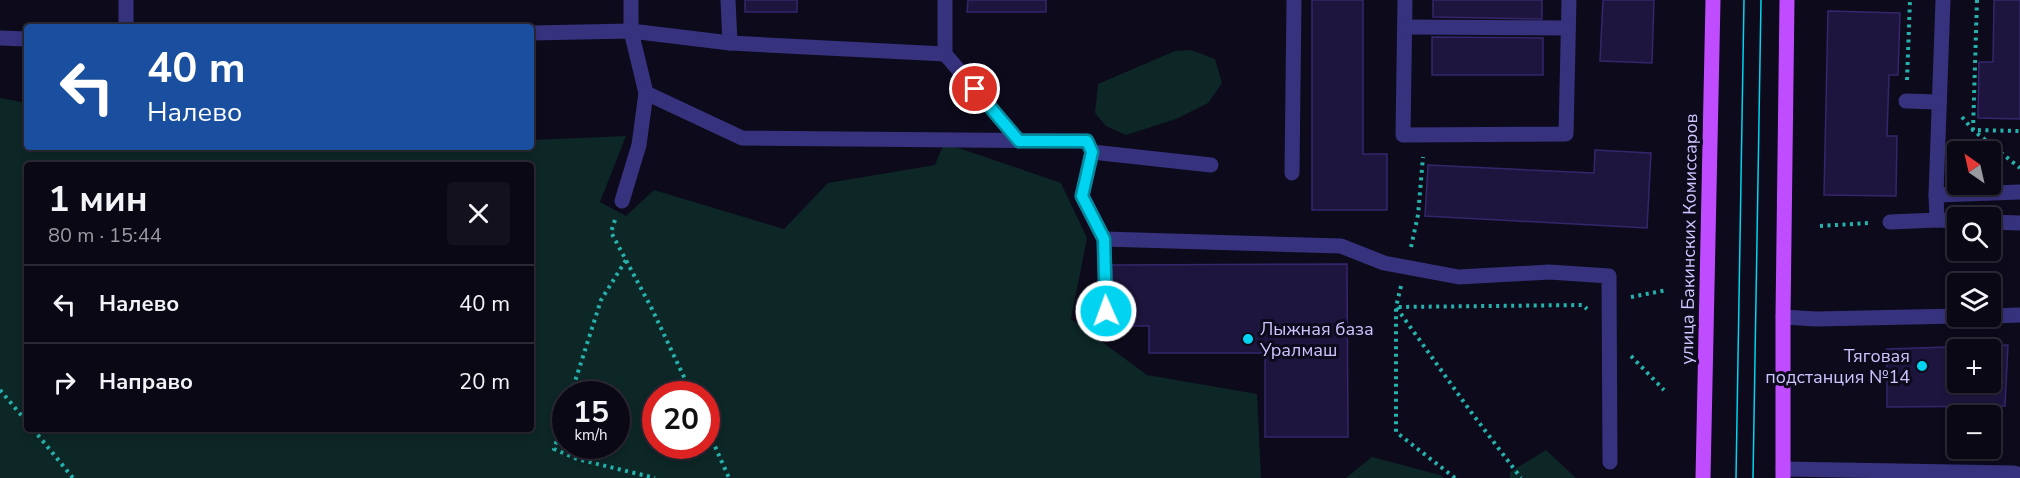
<!DOCTYPE html>
<html lang="ru">
<head>
<meta charset="utf-8">
<style>
  body { margin:0; font-family:"Nunito Sans",sans-serif; background:#13111e; color:#f1f3f6; height:100vh; display:flex; flex-direction:column; font-size:22px; white-space:nowrap }
  * { box-sizing:border-box; margin:0 }
  p { font-size:20px; color:#999aa0 }
  .icon { flex:none; width:33px; height:33px; fill:none; stroke:currentColor; stroke-width:2; stroke-linecap:round; stroke-linejoin:round }
  .map { position:relative; flex:1; overflow:hidden }
  .panel { position:absolute; left:24px; top:162px; width:510px; height:270px; display:flex; flex-direction:column; background:#0a0815; border-radius:6px; box-shadow:0 3px 9px #0003,0 0 0 2px #2a2934 }
  .panel>* { flex:none }
  .guide { position:absolute; left:24px; top:24px; width:510px; height:126px; border-radius:6px; box-shadow:0 3px 9px #0003,0 0 0 2px #2a2934; background:#1a4fa0; color:#fff; overflow:hidden }
  .needle { width:39px; rotate:326deg }
  .buttons { position:absolute; left:1947px; top:141px; display:grid; gap:12px }
  .buttons a { display:grid; place-items:center; width:54px; height:54px; border-radius:6px; background:#0a0815; box-shadow:0 3px 9px #0003,0 0 0 2px #2a2934; font-size:30px }
  .speed { position:absolute; left:552px; top:381px; display:flex; gap:12px; font-size:30px; font-weight:700; text-align:center }
  .speed>* { display:grid; place-content:center; width:78px; height:78px; border-radius:50%; background:#0a0815; box-shadow:0 3px 9px #0003,0 0 0 2px #2a2934; line-height:1 }
  .speed small { font-size:15px; font-weight:400 }
  .speed .limit { border:9px solid #d22; background:#fff; color:#111 }
  .pin { position:absolute; display:grid; place-items:center; width:51px; height:51px; color:#fff; margin:-26px; border:3px solid #fff; border-radius:50%; box-shadow:0 2px 6px #0007 }
  .me { position:absolute; width:66px; margin:-33px; rotate:358deg; stroke-linejoin:round; filter:drop-shadow(0 0 4px #0008) }
  .turn { display:flex; align-items:center; gap:21px; height:126px; padding:0 24px; font-size:27px }
  .turn .icon { width:78px; height:78px; stroke-width:2.5 }
  .turn b { display:block; font-size:42px; line-height:51px }
  .round { display:grid; place-items:center; flex:none; width:63px; height:63px; border-radius:6px; background:#13111e }
  .head { display:flex; align-items:center; justify-content:space-between; height:102px; padding:0 24px }
  h1 { font-size:36px; font-weight:700; line-height:45px }
  ul { padding:0; list-style:none }
  li { display:flex; align-items:center; gap:18px; height:78px; padding:0 24px; border-top:2px solid #2a2934 }
  li div { flex:1 }
  li b { display:block; font-size:22px }
  li em { font-style:normal }
  .map>svg:first-child { display:block }
  .green { fill:#0d2626; fill-rule:evenodd }
  .building { fill:#1e153e; stroke:#35266b; stroke-width:1.5; fill-rule:evenodd }
  .lines { fill:none; stroke-linecap:round; stroke-linejoin:round }
  .path { stroke:#26b2ac; stroke-width:4; stroke-dasharray:3 4.5; stroke-linecap:butt }
  .minor { stroke:#36327e; stroke-width:15 }
  .major { stroke:#bf4cff; stroke-width:15 }
  .tram { stroke:#00d4f0; stroke-width:1.5 }
  .route-casing { stroke:#008a9c; stroke-width:15 }
  .route { stroke:#00d4f0; stroke-width:10 }
  .poi-dot { fill:#00d4f0; stroke:#0d0a1c; stroke-width:2 }
  .labels { text-anchor:middle; stroke-width:6; stroke-linejoin:round; paint-order:stroke }
  .street-label { font-size:18px; fill:#ccc5ff; stroke:#0d0a1c }
  .poi-label { font-size:18px; fill:#ccc5ff; stroke:#0d0a1c; text-anchor:start }
</style>
</head>
<body>
<div class="map">
<svg width="2020" height="478" viewBox="0 0 2020 478">
  <rect width="100%" height="100%" fill="#0d0a1c"/>
  <g class="green">
    <path d="M1191 50 1215 59 1222 83 1208 103 1176 119 1126 135 1106 126 1095 113 1098 84 1175 51Z"/>
    <path d="M0 98 27 103V147H531V140L626 136 600 202 626 216 654 190 784 229 828 183 935 165 944 143 1061 183 1087 238 1071 319 1147 375 1257 394 1261 478H0ZM27 165H531V429H27ZM566 394H616V446H566ZM656 394H706V446H656Z"/>
    <path d="M1546 450 1576 478H1510V472Z"/>
    <path d="M1372 457 1440 475 1444 478H1346Z"/>
  </g>
  <g class="building">
    <rect x="745" y="0" width="52" height="12"/>
    <path d="M968 0H1046V12H967Z"/>
    <path d="M1312 0H1363V154H1387V210H1312Z"/>
    <path d="M1433 0H1542V19L1433 17Z"/>
    <path d="M1603 0H1654L1652 63 1600 61Z"/>
    <path d="M1994 0H2020V119L1978 118 1979 62H1993Z"/>
    <path d="M1828 11 1900 13 1898 75H1889L1887 136H1897L1896 196 1824 195Z"/>
    <path d="M1432 37 1543 38V75H1432Z"/>
    <path d="M1595 150 1651 153 1647 228 1425 216 1428 165 1594 173Z"/>
    <path d="M1347 264 1348 437H1265V353H1149V326H1133V311H1112V265Z"/>
    <path d="M2008 345 2005 406 1887 407V349ZM1958 350H1990V382H1958Z"/>
  </g>
  <g class="lines">
    <g class="path">
      <path d="M1977 0 1973 130 2020 131"/>
      <path d="M1907 80 1910 0"/>
      <path d="M1962 117 1973 130 2020 168"/>
      <path d="M615 220 611 232 652 309 692 394"/>
      <path d="M1820 226 1869 223"/>
      <path d="M1411 247 1418 215 1423 157"/>
      <path d="M1401 286 1396 307 1471 412 1521 478"/>
      <path d="M1631 297 1667 290"/>
      <path d="M1631 356 1664 390"/>
      <path d="M0 390 27 422"/>
      <path d="M571 394 601 300 626 260"/>
      <path d="M566 413 554 449 577 459 655 478"/>
      <path d="M706 426 729 478"/>
      <path d="M33 429 73 478"/>
      <path d="M1455 478 1396 432V307L1583 305 1587 309"/>
    </g>
    <g class="minor">
      <path d="M631 0V31L646 93 742 138 1087 141 1092 152 1211 165"/>
      <path d="M728 0 730 43"/>
      <path d="M945 0V54L1019 141"/>
      <path d="M1405 0 1403 135 1566 134 1569 0"/>
      <path d="M1943 0 1936 195 2020 192"/>
      <path d="M126 27V0"/>
      <path d="M1405 27 1568 28"/>
      <path d="M531 33 631 31 730 43 945 54"/>
      <path d="M0 38 27 39"/>
      <path d="M1906 101 1939 102"/>
      <path d="M1092 152 1082 196 1104 239 1106 311"/>
      <path d="M1292 173 1294 0"/>
      <path d="M622 201 639 145 646 93"/>
      <path d="M1937 220 1958 221"/>
      <path d="M1890 222 1937 220 1936 195"/>
      <path d="M1990 222 2020 223"/>
      <path d="M1104 239 1341 246 1384 263 1459 277 1549 272 1609 276 1610 462"/>
      <path d="M1990 316 2020 315"/>
      <path d="M1783 317 1816 319 1958 316"/>
      <path d="M1783 469 2014 473 2020 475"/>
    </g>
    <g class="major">
      <path d="M1703 478 1713 0"/>
      <path d="M1783 478V317L1787 0"/>
    </g>
    <g class="tram">
      <path d="M1736 478 1744 0"/>
      <path d="M1753 478 1761 0"/>
    </g>
  </g>
  <g class="lines">
    <g class="route-casing">
      <path id="route" d="M975 89 1019 141H1087L1092 152 1082 196 1104 239 1106 311"/>
    </g>
    <use href="#route" class="route"/>
  </g>
  <g class="poi-dot">
    <circle cx="1248" cy="339" r="6"/>
    <circle cx="1922" cy="366" r="6"/>
  </g>
  <g class="labels">
    <g class="street-label">
      <text transform="translate(1689 239) rotate(-89)" y="6">улица Бакинских Комиссаров</text>
    </g>
    <g class="poi-label">
      <text x="1260" y="335">Лыжная база<tspan x="1260" dy="21">Уралмаш</tspan></text>
      <text x="1910" y="362" text-anchor="end">Тяговая<tspan x="1910" dy="21">подстанция №14</tspan></text>
    </g>
  </g>
</svg>
<div class="buttons">
<a><svg class="needle" viewBox="-14 -14 28 28"><path d="M0-13l5 13h-10z" fill="#e53935"/><path d="M0 13l5-13h-10z" fill="#999aa0"/></svg></a>
<a><svg class="icon" aria-label="search" viewBox="0 0 24 24"><circle cx="10" cy="10" r="6"/><path d="M15 15l6 6"/></svg></a>
<a><svg class="icon" aria-label="layers" viewBox="0 0 24 24"><path d="M12 4l9 5-9 5-9-5zM3 14l9 5 9-5"/></svg></a>
<a>+</a>
<a>−</a>
</div>
<div class="speed"><div>15<small>km/h</small></div><div class="limit">20</div></div>
<div class="pin" style="left:975px;top:89px;background:#d93025"><svg class="icon" aria-label="arrive" viewBox="0 0 24 24"><path d="M6 21V4h12l-3 4 3 4H6"/></svg></div>
<svg class="me" style="left:1106px;top:311px" viewBox="-20 -20 40 40"><circle r="17" fill="#00d4f0" stroke="#fff" stroke-width="3"/><path d="M0-11L8 9 0 5-8 9z" fill="#fff"/></svg>
<div class="guide">
<div class="turn"><svg class="icon" aria-label="left" viewBox="0 0 24 24"><path d="M17 20v-9H6M10 6l-5 5 5 5"/></svg><div><b>40 m</b>Налево</div></div>
</div>
<section class="panel">
<div class="head"><div><h1>1 мин</h1><p>80 m · 15:44</p></div><a class="round"><svg class="icon" aria-label="close" viewBox="0 0 24 24"><path d="M6 6l12 12M18 6L6 18"/></svg></a></div>
<ul>
<li><svg class="icon" aria-label="left" viewBox="0 0 24 24"><path d="M17 20v-9H6M10 6l-5 5 5 5"/></svg><div><b>Налево</b></div><em>40 m</em></li>
<li><svg class="icon" aria-label="right" viewBox="0 0 24 24"><path d="M7 20v-9h11M14 6l5 5-5 5"/></svg><div><b>Направо</b></div><em>20 m</em></li>
</ul>
</section>
</div>
</body>
</html>
